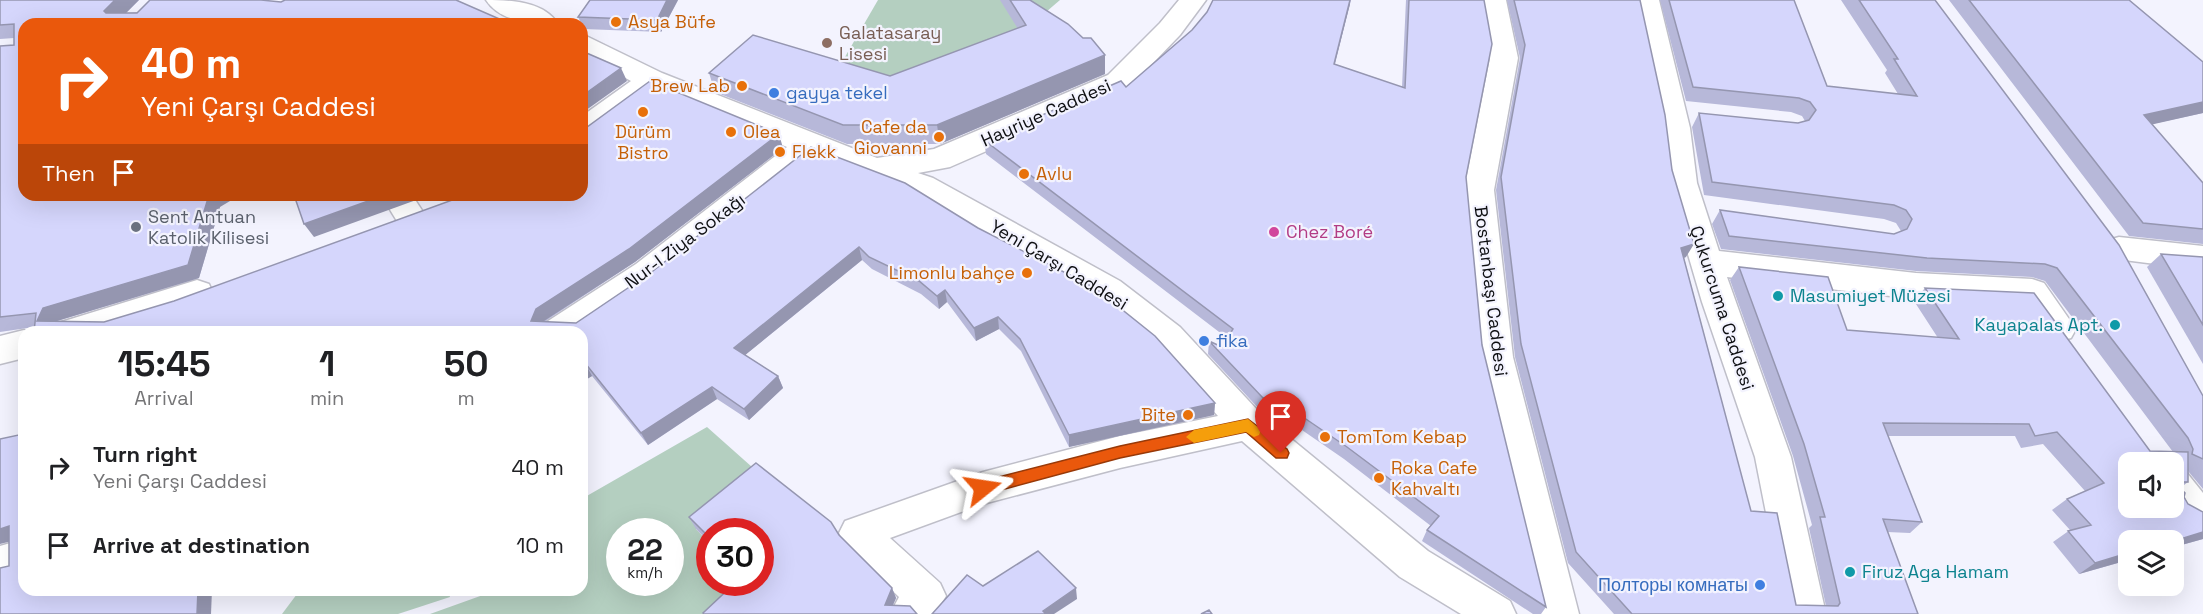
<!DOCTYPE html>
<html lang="en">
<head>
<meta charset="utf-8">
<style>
  body { margin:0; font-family:"Space Grotesk",sans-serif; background:#f6f6f6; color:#202124; height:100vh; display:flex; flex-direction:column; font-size:22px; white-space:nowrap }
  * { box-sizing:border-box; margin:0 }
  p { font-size:20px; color:#757577 }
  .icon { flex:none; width:33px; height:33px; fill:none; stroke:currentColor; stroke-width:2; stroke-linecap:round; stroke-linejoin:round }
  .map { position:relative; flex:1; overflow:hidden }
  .panel { position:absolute; left:18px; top:326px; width:570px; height:270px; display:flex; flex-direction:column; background:#fff; border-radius:18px; box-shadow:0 6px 24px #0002 }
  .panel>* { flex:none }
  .banner { position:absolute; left:18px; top:18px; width:570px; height:183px; border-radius:18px; box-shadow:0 6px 24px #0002; background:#ea580c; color:#fff; overflow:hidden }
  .tools { position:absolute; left:2118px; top:452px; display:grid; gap:12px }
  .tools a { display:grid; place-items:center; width:66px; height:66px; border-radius:12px; background:#fff; box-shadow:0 6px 24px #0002; font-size:30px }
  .speed { position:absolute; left:606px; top:518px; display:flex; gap:12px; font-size:30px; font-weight:700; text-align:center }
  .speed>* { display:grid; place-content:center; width:78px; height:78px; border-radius:50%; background:#fff; box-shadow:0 6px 24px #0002; line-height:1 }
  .speed small { font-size:15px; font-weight:400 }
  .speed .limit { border:9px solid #d22; background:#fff; color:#111 }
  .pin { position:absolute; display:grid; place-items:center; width:51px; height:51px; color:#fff; margin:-62px -26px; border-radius:50% 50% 50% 0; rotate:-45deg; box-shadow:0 0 6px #0007 }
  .pin .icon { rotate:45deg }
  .me { position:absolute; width:66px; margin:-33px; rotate:75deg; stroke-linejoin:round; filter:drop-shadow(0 0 4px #0008) }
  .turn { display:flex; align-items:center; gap:21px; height:126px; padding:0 24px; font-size:27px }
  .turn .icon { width:78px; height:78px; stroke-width:2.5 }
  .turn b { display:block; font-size:42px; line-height:51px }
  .then { display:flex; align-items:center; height:57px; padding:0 24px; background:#0003; gap:12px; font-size:22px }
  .eta { display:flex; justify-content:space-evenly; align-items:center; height:102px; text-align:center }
  .eta b { font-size:36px; font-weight:700; line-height:42px }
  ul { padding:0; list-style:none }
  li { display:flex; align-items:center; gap:18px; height:78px; padding:0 24px }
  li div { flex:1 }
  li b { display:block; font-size:22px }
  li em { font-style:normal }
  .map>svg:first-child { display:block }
  .green { fill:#b4cfc0; fill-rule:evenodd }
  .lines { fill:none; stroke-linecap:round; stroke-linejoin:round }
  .minor-casing { stroke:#bfbfc9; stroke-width:3 }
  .minor { fill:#fff; fill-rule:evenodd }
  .wall { fill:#b7b8d9 }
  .shaded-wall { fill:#9596b0 }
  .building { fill:#d5d6fc; stroke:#9596b0; stroke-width:1.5; fill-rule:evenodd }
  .route { fill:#ea580c; stroke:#983908; stroke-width:1.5 }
  .slow { fill:#f59e0b }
  .food-dot { fill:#e8710a; stroke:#f3f3fe; stroke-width:2 }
  .education-dot { fill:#8d6e63; stroke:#f3f3fe; stroke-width:2 }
  .shop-dot { fill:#3f7fe0; stroke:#f3f3fe; stroke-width:2 }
  .worship-dot { fill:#6b7280; stroke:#f3f3fe; stroke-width:2 }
  .hotel-dot { fill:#d1479c; stroke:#f3f3fe; stroke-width:2 }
  .culture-dot { fill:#0f9aa8; stroke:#f3f3fe; stroke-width:2 }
  .labels { text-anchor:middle; stroke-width:4.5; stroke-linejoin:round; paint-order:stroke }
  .food-label { font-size:18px; fill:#c56008; stroke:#f3f3fe; text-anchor:start }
  .education-label { font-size:18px; fill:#785e54; stroke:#f3f3fe; text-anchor:start }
  .shop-label { font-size:18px; fill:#366cbe; stroke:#f3f3fe; text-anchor:start }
  .street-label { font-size:18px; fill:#0e0f12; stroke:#f3f3fe }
  .worship-label { font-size:18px; fill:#5b616d; stroke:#f3f3fe; text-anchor:start }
  .hotel-label { font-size:18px; fill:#b23c85; stroke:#f3f3fe; text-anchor:start }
  .culture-label { font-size:18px; fill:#0d838f; stroke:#f3f3fe; text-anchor:start }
</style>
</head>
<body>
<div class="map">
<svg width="2203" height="614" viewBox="0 0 2203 614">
  <rect width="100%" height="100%" fill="#f3f3fe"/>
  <g class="green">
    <path d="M878 0H1060L1004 48 907 87 838 69Z"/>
    <path d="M707 427 761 475 696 529 709 543 710 582H749L719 614H430L497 590H582V493L585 497ZM620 531H670V582H620Z"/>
    <path d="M300 590H448L450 597 398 614H282Z"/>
  </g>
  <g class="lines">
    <g class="minor-casing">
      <g id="minor">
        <path d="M486 0C510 0 544 1 558 24 534 24 501 23 486 0Z"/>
        <path d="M1179 0H1206L1180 35 1128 89 950 167 918 173 933 178 1120 281 1180 327 1261 414 1428 551 1510 601 1516 614H1461L1400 577 1242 441 1120 468 983 504 890 538 940 583 946 596 935 614H890L899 597 845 545 839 533 845 521 983 472 1120 436 1218 416 1156 347 1096 299 911 194 814 158 658 282 582 333 540 332 545 323 636 264 787 147 655 92 592 138 582 141V116L631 81 582 54V34L662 73 877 158 934 149 1108 75 1160 23Z"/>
        <path d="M1480 0H1506L1518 58 1494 190 1513 357 1579 614H1539L1479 357 1464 190 1490 58Z"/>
        <path d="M1633 0H1659L1690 128 1697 183 1719 251 1916 273 2032 279 2044 283 2076 329 2071 338C2045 347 2036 323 2023 304L1916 299 1727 277 1791 457 1826 614H1786L1755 457 1702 302 1667 183 1660 128Z"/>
        <path d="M381 195H412L427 218 422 226 411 230 400 226Z"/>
        <path d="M2119 237 2203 246V270L2108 258 2103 249 2108 240Z"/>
        <path d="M197 280 209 284 213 293 209 302 115 332H53L58 323Z"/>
        <path d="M24 330 27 332H24V358L0 364V336Z"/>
        <path d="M2174 468 2187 473 2203 493V529L2173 514 2169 507H2174Z"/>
        <path d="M24 539V575L0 582V546Z"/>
      </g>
    </g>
    <use href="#minor" class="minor"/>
  </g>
  <g class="wall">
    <path d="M0 0H139L126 13 281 2 285 0H458L459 1 24 24 220 207 199 278 57 321 104 322 783 148 635 262 544 322 576 323 653 271 811 147 1215 403 1214 415 1069 447 1021 351 999 329 976 341 947 302 939 309 921 294 872 269 862 260 745 355 778 376 783 388 749 420 717 399 648 445 592 376 582 382V332L34 327 0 332V46L14 45V38L0 39Z"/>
    <path d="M678 0 661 32 584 29 578 17Z"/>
    <path d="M1000 0H1030L1105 74 940 144H847L715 92 709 73 890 76 1018 29Z"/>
    <path d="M1213 0H1351L1335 64 1402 87 1406 0H1484L1466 177 1482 345 1546 607 1541 614H1533L1422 541 1427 530 1431 526 1344 459 1270 408 1260 410 1208 354 1209 341 1222 347 1227 338 986 154 984 140 1126 87 1192 30 1207 12Z"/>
    <path d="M1507 0H1640L1672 170 1686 257 1684 258 1751 511 1796 605 1826 606 1809 528 1812 525 1793 456 1730 280 1739 267 1847 330 1938 338 1914 301 1925 288 2150 451 2173 452 2045 281 2032 277 1916 271 1721 249 1712 224 1720 210 1894 234 1901 231 1896 223 1884 219 1704 195 1692 127 1699 113 1798 123 1805 121 1802 116 1791 112 1686 101 1660 0H1794L1827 86 1898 94 1885 73 1887 70 1841 0H1935L2203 396V489L2188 471V482L2180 488 2188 504 2203 512V539L2079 574 2053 542 2070 530 2052 510 2067 499 2085 491 2043 444 2021 448 2015 436H1888L1922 522 1910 533 1887 532 1918 614H1614L1568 563 1515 357 1496 190 1520 58Z"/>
    <path d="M1949 0H2129L2203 62V113L2152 124 2203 183V244L2129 236Z"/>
    <path d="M2161 254 2203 257V364L2147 267Z"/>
    <path d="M689 517 839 535 892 588 896 598 893 605 917 614 760 582 710 531V543L696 529Z"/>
  </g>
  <g class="shaded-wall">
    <path d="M115 0H139L115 24 104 11Z"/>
    <path d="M667 0H678L661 32 657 20Z"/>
    <path d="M1350 0V4L1331 78 1334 64Z"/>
    <path d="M1105 55V74L940 144 937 125Z"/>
    <path d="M621 68 627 81 582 113V96Z"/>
    <path d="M2203 102V113L2132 129 2144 115Z"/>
    <path d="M779 134 783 148 635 262 544 321 539 332 531 321 536 309Z"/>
    <path d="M209 195H240L220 207 199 278 57 321 53 332 37 321 43 308Z"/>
    <path d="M385 195H430L314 237 304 224Z"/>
    <path d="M1694 244 1686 257 1673 261 1681 248Z"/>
    <path d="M859 247 862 260 739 360 734 348Z"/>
    <path d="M945 290 947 302 939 309 937 296Z"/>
    <path d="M998 317 999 329 976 341 974 328Z"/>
    <path d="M585 363 592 376 582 382V365Z"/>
    <path d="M778 376 783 388 749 420 744 409Z"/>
    <path d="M712 387 717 399 648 445 641 433Z"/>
    <path d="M1272 396 1270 408 1260 410 1263 398Z"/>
    <path d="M1215 403 1214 415 1069 447V435Z"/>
    <path d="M9 526 24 538 0 544V529Z"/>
    <path d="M2203 532V539L2174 547V541Z"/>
    <path d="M2128 553V560L2079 574 2095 563Z"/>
    <path d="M892 588 896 598 889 614 885 605Z"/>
    <path d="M1076 588 1077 599 1054 614H1043V611Z"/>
    <path d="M198 590H212L211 614H197Z"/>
  </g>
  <g class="building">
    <path d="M0 0H115L104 11 106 13H137L150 0H261L281 2 285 0H456L511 24H24V195H209L188 265 43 308 37 321 104 322 174 301 466 195H582V128L587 127 650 81 779 134 629 249 536 309 531 321 576 323 653 271 811 147 905 183 978 228 1095 288 1155 336 1215 403 1069 435 1020 339 998 317 974 328 945 290 937 296 919 281 869 257 859 247 734 348 778 376 744 409 712 387 641 433 585 363 582 365V332H34L36 313 0 317V46L14 45V24L0 25Z"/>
    <path d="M590 0H667L657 20 578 17Z"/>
    <path d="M1010 0H1030L1068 24 1083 38H1091L1105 55 937 125H843L709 73 753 35 890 76 1026 25Z"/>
    <path d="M1213 0H1350L1334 64 1405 88 1409 0H1484L1492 44 1466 177 1482 345 1546 607 1427 530 1439 516 1347 447 1272 396 1263 398 1209 341 1222 347 1233 329 984 140 1121 81 1126 87 1192 30 1207 12Z"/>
    <path d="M1514 0H1640L1665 115 1672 170 1694 244 1681 248 1751 511 1777 513 1796 605 1838 606 1840 603 1820 517H1825L1804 444 1739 267 1828 277 1847 330 1959 339 1925 288 2034 293 2150 451 2188 452V482H2174L2185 493 2184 497 2188 504 2203 512V532L2174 541 2128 540V553L2095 563 2068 531 2091 525 2067 499 2104 483 2057 432 2035 436 2029 424 1883 423 1922 522 1883 519 1918 614H1632L1576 552 1521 344 1501 177 1525 45ZM2128 462H2174V507H2128Z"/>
    <path d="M1669 0H1794L1827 86 1917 96 1894 59H1898L1859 0H1935L2119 245 2203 396V459L2192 454 2193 449 2188 438 2057 268 2045 264 1927 258 1729 236 1720 210 1894 234 1907 229 1912 219 1906 210 1894 205 1712 182 1699 113 1798 123 1809 120 1816 110 1810 102 1799 98 1693 87Z"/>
    <path d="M1969 0H2129L2203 62V102L2144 115 2203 183V229L2143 223Z"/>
    <path d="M582 51 621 68 582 96Z"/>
    <path d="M294 195H385L304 224Z"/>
    <path d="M2161 254 2203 257V325Z"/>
    <path d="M24 398V590H198L197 614H0V568L9 566V526L0 529V439L19 435Z"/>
    <path d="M756 463 831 522 839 535 892 588 885 605 910 606 917 614H704L703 613 736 582H760V531H710V538L689 517Z"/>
    <path d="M1038 551 1076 588 1043 611 1046 614H932L967 575 983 586Z"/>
    <path d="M1209 610 1212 614H1201Z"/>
  </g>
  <path class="route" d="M1248 419 1287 449 1289 453 1287 458H1276L1246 432 1120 458 983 495 975 488 983 481 1120 446Z"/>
  <path class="slow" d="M1248 419 1261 430 1259 435 1254 437 1246 432 1194 443 1186 437 1194 430Z"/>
  <g class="food-dot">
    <circle cx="616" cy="22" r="6"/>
    <circle cx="742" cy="86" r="6"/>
    <circle cx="643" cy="112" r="6"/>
    <circle cx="731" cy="132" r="6"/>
    <circle cx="939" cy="137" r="6"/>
    <circle cx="780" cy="152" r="6"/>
    <circle cx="1024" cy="174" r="6"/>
    <circle cx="1027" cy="273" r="6"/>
    <circle cx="1188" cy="415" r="6"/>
    <circle cx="1325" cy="437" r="6"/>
    <circle cx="1379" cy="478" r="6"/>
  </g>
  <circle class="education-dot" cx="827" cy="43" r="6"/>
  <g class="shop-dot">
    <circle cx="774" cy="93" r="6"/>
    <circle cx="1204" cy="341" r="6"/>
    <circle cx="1760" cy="585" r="6"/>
  </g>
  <circle class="worship-dot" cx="136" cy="227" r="6"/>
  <circle class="hotel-dot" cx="1274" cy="232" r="6"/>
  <g class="culture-dot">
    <circle cx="1778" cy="296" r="6"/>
    <circle cx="2115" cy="325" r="6"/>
    <circle cx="1850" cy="572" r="6"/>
  </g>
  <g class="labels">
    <g class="food-label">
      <text x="628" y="28">Asya Büfe</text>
      <text x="730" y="92" text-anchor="end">Brew Lab</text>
      <text x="927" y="133" text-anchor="end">Cafe da<tspan x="927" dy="21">Giovanni</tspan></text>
      <text x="643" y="138" text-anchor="middle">Dürüm<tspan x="643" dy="21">Bistro</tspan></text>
      <text x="743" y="138">Olea</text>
      <text x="792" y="158">Flekk</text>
      <text x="1036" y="180">Avlu</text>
      <text x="1015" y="279" text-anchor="end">Limonlu bahçe</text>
      <text x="1176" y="421" text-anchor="end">Bite</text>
      <text x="1337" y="443">TomTom Kebap</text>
      <text x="1391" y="474">Roka Cafe<tspan x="1391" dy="21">Kahvaltı</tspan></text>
    </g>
    <g class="education-label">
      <text x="839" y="39">Galatasaray<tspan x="839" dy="21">Lisesi</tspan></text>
    </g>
    <g class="shop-label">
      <text x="786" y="99">gayya tekel</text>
      <text x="1216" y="347">fika</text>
      <text x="1748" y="591" text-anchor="end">Полторы комнаты</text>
    </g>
    <g class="street-label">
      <text transform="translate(1046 113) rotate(-24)" y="6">Hayriye Caddesi</text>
      <text transform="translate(685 241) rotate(-37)" y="6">Nur-I Ziya Sokağı</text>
      <text transform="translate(1059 265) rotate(31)" y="6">Yeni Çarşı Caddesi</text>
      <text transform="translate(1491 291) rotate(83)" y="6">Bostanbaşı Caddesi</text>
      <text transform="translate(1722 308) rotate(72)" y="6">Çukurcuma Caddesi</text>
    </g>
    <g class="worship-label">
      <text x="148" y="223">Sent Antuan<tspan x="148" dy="21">Katolik Kilisesi</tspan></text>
    </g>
    <g class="hotel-label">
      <text x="1286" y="238">Chez Boré</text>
    </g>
    <g class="culture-label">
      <text x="1790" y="302">Masumiyet Müzesi</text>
      <text x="2103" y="331" text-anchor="end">Kayapalas Apt.</text>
      <text x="1862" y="578">Firuz Aga Hamam</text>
    </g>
  </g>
</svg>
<div class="tools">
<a><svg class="icon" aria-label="sound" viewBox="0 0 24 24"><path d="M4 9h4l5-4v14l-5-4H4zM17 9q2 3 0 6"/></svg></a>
<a><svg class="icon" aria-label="layers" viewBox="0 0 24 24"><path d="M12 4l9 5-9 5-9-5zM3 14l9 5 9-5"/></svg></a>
</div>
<div class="speed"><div>22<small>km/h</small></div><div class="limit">30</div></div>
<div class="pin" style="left:1281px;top:453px;background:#d93025"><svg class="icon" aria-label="arrive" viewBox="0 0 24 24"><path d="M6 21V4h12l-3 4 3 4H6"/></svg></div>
<svg class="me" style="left:983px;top:488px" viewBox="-20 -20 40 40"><path d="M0-17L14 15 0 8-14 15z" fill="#ea580c" stroke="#fff" stroke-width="4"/></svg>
<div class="banner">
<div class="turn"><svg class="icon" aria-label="right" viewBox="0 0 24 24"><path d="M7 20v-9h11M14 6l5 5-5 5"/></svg><div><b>40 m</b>Yeni Çarşı Caddesi</div></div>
<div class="then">Then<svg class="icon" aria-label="arrive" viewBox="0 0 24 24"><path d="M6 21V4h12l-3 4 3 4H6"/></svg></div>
</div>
<section class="panel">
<div class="eta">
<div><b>15:45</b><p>Arrival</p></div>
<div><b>1</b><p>min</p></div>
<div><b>50</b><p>m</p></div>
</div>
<ul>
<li><svg class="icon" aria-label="right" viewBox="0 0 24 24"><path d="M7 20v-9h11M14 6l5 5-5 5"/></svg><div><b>Turn right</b><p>Yeni Çarşı Caddesi</p></div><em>40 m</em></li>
<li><svg class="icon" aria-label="arrive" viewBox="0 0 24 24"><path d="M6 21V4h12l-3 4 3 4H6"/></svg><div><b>Arrive at destination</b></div><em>10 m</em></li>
</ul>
</section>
</div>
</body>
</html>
